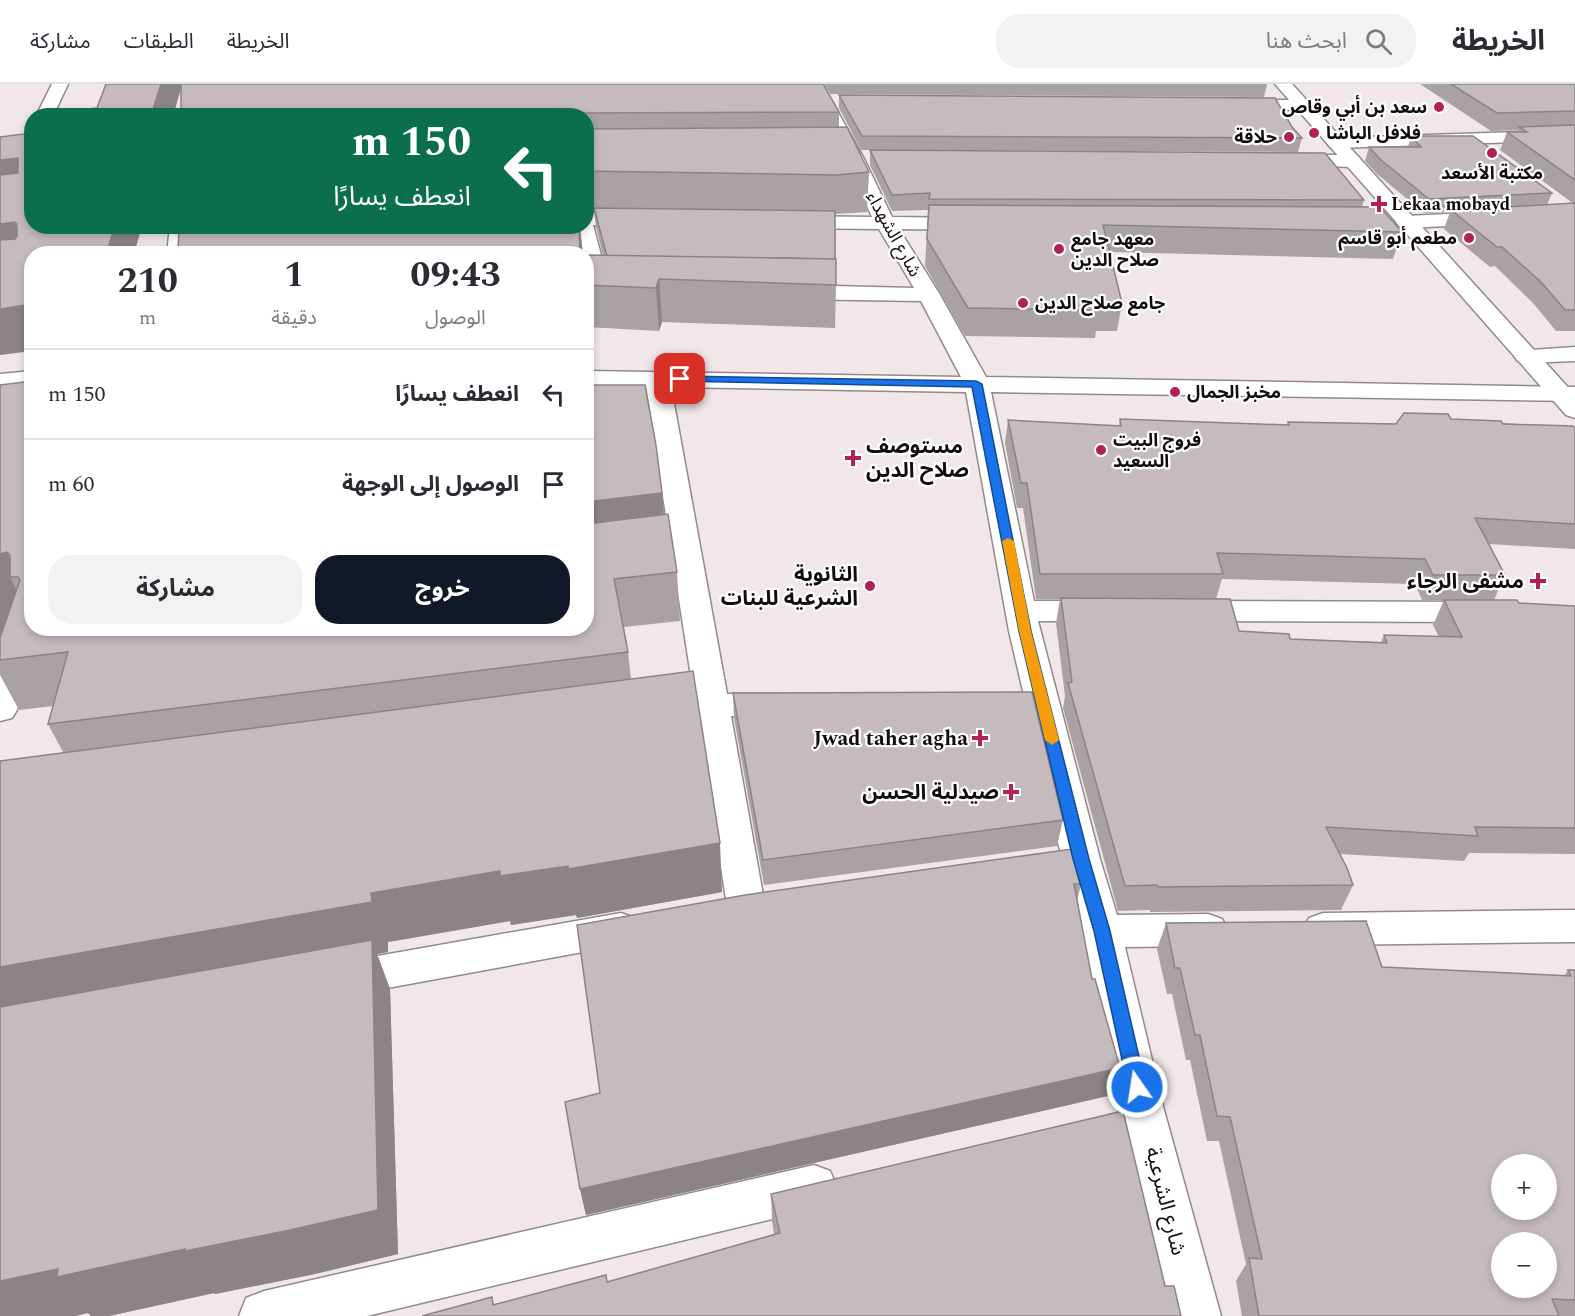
<!DOCTYPE html>
<html lang="ar">
<head>
<meta charset="utf-8">
<style>
  body { margin:0; font-family:Spectral,"Noto Sans Arabic",serif; background:#f2f2f3; color:#2b2b33; direction:rtl; height:100vh; display:flex; flex-direction:column; font-size:22px; white-space:nowrap }
  * { box-sizing:border-box; margin:0 }
  p { font-size:20px; color:#7c7c81 }
  .icon { flex:none; width:33px; height:33px; fill:none; stroke:currentColor; stroke-width:2; stroke-linecap:round; stroke-linejoin:round }
  .map { position:relative; flex:1; overflow:hidden; direction:ltr }
  .panel { position:absolute; left:24px; top:162px; width:570px; height:390px; display:flex; flex-direction:column; background:#fff; border-radius:24px; box-shadow:0 3px 9px #0003; direction:rtl }
  .panel>* { flex:none }
  .banner { position:absolute; left:24px; top:24px; width:570px; height:126px; border-radius:24px; box-shadow:0 3px 9px #0003; direction:rtl; background:#0b6e4f; color:#fff; overflow:hidden }
  .controls { position:absolute; left:1491px; top:1070px; display:grid; gap:12px }
  .controls a { display:grid; place-items:center; width:66px; height:66px; border-radius:50%; background:#fff; box-shadow:0 3px 9px #0003; font-size:30px }
  .pin { position:absolute; display:grid; place-items:center; width:51px; height:51px; color:#fff; margin:-26px; border-radius:12px; box-shadow:0 3px 9px #0006 }
  .me { position:absolute; width:66px; margin:-33px; rotate:347deg; stroke-linejoin:round; filter:drop-shadow(0 0 4px #0008) }
  .turn { display:flex; align-items:center; gap:21px; height:126px; padding:0 24px; font-size:27px }
  .turn .icon { width:78px; height:78px; stroke-width:2.5 }
  .turn b { display:block; font-size:42px; line-height:51px }
  .eta { display:flex; justify-content:space-evenly; align-items:center; height:102px; text-align:center }
  .eta b { font-size:36px; font-weight:700; line-height:42px }
  .button { display:flex; gap:12px; margin-top:auto; padding:12px 24px }
  .button a { flex:1; height:69px; border-radius:24px; background:#111827; color:#fff; font-size:24px; font-weight:700; line-height:69px; text-align:center }
  .button a+a { background:#f2f2f3; color:#2b2b33 }
  ul { padding:0; list-style:none }
  li { display:flex; align-items:center; gap:18px; height:90px; padding:0 24px; border-top:2px solid #e1e1e2 }
  li div { flex:1 }
  li b { display:block; font-size:22px }
  li em { font-style:normal }
  header { display:flex; align-items:center; gap:36px; box-sizing:border-box; height:84px; padding:0 30px; background:#fff; border-bottom:2px solid #e1e1e2 }
  header strong { font-size:28px }
  nav { display:flex; gap:33px; margin-inline-start:auto; font-size:21px }
  .search { width:420px; height:54px; background:#f2f2f3; display:flex; align-items:center; gap:15px; box-sizing:border-box; padding:0 21px; border-radius:24px; color:#7c7c81; font-size:22px }
  .map>svg:first-child { display:block }
  .lines { fill:none; stroke-linecap:round; stroke-linejoin:round }
  .street-casing { stroke:#93898b; stroke-width:3 }
  .secondary-casing { stroke:#93898b; stroke-width:3 }
  .street { fill:#fff; fill-rule:evenodd }
  .secondary { fill:#fff; fill-rule:evenodd }
  .wall { fill:#aaa1a2; fill-rule:evenodd }
  .shaded-wall { fill:#8b8384 }
  .building { fill:#c6bbbc; stroke:#8b8384; stroke-width:1.5; fill-rule:evenodd }
  .route { fill:#1a73e8; stroke:#114b97; stroke-width:1.5 }
  .slow { fill:#f59e0b }
  .poi-dot { fill:#b22251; stroke:#fff; stroke-width:2 }
  .labels { text-anchor:middle; stroke-width:4.5; stroke-linejoin:round; paint-order:stroke }
  .far-poi-label { font-size:18px; font-weight:bold; fill:#110d0e; stroke:#fff; text-anchor:start }
  .far-street-label { font-size:18px; fill:#110d0e; stroke:#fff }
  .poi-label { font-size:21px; font-weight:bold; fill:#110d0e; stroke:#fff; text-anchor:end }
  .street-label { font-size:21px; fill:#110d0e; stroke:#fff }
</style>
</head>
<body>
<header>
<strong>الخريطة</strong>
<div class="search"><svg class="icon" aria-label="search" viewBox="0 0 24 24"><circle cx="10" cy="10" r="6"/><path d="M15 15l6 6"/></svg>ابحث هنا</div>
<nav><a>الخريطة</a><a>الطبقات</a><a>مشاركة</a></nav>
</header>
<div class="map">
<svg width="1575" height="1232" viewBox="0 0 1575 1232">
  <rect width="100%" height="100%" fill="#f2e7e8"/>
  <g class="lines">
    <g class="street-casing">
      <g id="street">
        <path d="M52 0H68L53 32H36Z"/>
        <path d="M806 0H822L863 73 892 133 972 134 979 136 982 140 979 144 972 146 899 145 940 211 986 293 1575 303V317L991 308 1034 517H1104L1115 520 1119 527 1115 534 1104 537H1038L1100 775 1117 831 1208 830 1222 835 1228 846 1222 857 1208 862 1125 863 1164 1026 1221 1232H1171L1120 1026 1082 847 1062 775 1009 547 966 308 671 303 727 610H777L789 613 794 621 789 629 777 632H731L765 822 760 833 746 837 732 833 727 822 698 634 655 639 643 636 638 628 643 620 694 612 646 302 586 301V287L961 293 921 217 792 215 784 213 781 208 784 203 792 201 914 204 879 145 790 144 783 142 780 138 783 134 790 132 872 133 845 73Z"/>
        <path d="M1236 16H1302L1308 17 1311 21 1308 25 1302 26 1230 25 1227 21 1230 17Z"/>
        <path d="M1575 46V56L1336 64 1330 63 1327 59 1330 55 1336 54Z"/>
        <path d="M1288 71H1352L1359 73 1361 77 1359 81 1352 83 1281 81 1279 77 1281 73Z"/>
        <path d="M1575 124V136L1406 144 1399 142 1396 138 1399 134 1406 132Z"/>
        <path d="M586 129 639 130 646 132 649 136 646 140 639 142 593 141 610 205 607 210 599 212 591 210 588 205 586 170H579L573 142H586Z"/>
        <path d="M170 142H190L188 170H167Z"/>
        <path d="M1575 263V277L1526 279 1518 277 1514 272 1518 267Z"/>
        <path d="M32 287V301L0 304V290Z"/>
        <path d="M1189 517 1482 518 1493 521 1497 528 1493 535 1482 538 1189 537 1178 534 1174 527 1178 520Z"/>
        <path d="M32 519V544H42L17 626 12 634 0 637V578L17 529 21 522Z"/>
        <path d="M1575 826V858L1323 861 1309 856 1303 845 1309 834 1323 829Z"/>
        <path d="M621 829 635 834 641 845 635 856 621 861 338 913 324 908 318 896 324 884 338 879Z"/>
        <path d="M814 1081 830 1087 837 1103 830 1119 814 1125 367 1232H239L246 1214 264 1207Z"/>
      </g>
    </g>
    <g class="secondary-casing">
      <path id="secondary" d="M1275 0H1292L1575 311V334L1566 331Z"/>
    </g>
    <use href="#street" class="street"/>
    <use href="#secondary" class="secondary"/>
  </g>
  <g class="wall">
    <path d="M106 0 839 28V43L869 88 867 128 835 130 836 201 835 244 662 238 659 247 586 243V171H603L596 143 594 127H586V32H181V4L173 32 97 24Z"/>
    <path d="M824 0H1267L1264 13 830 10Z"/>
    <path d="M1420 0H1575V247H1556L1533 219 1495 182 1490 183 1444 145 1450 128 1424 129 1377 90 1365 77 1369 63H1408L1411 52 1552 109 1547 121 1574 120 1500 66 1507 48H1517L1518 46 1491 47Z"/>
    <path d="M839 11 1292 43 1302 54 1298 68 910 66 1364 116 1362 123 1402 148 1393 175 1110 168 1122 219 1117 247H1096L1095 254 965 252 925 182 928 126 892 127 870 81V66H861L839 24Z"/>
    <path d="M0 301 662 409 664 430 677 488 680 537 624 543 628 568 631 595 722 808 577 834 576 831 511 841 510 837 388 858V868L377 870 390 905 398 1170 315 1190 215 1210 214 1209 109 1232H91L88 1229 63 668 48 640 53 622 19 626 0 591Z"/>
    <path d="M1120 335 1287 341 1288 338 1396 340 1451 335 1575 344V465L1489 460 1505 491 1494 516 1519 519 1575 522V770L1469 769 1464 777 1340 770 1353 801 1341 826 1150 828V826L1118 827 1063 624 1065 612 1056 539 1060 515H1036L1023 424H1017L1005 359 1008 336 1119 342ZM1222 495 1415 500 1422 516H1444L1433 541 1439 553 1384 551 1381 558 1290 555 1239 547 1216 515Z"/>
    <path d="M733 609 1063 736 1057 762 764 801 734 634Z"/>
    <path d="M1081 800 1077 818 1092 895 1120 984 1112 1011 586 1131 580 1105 600 1009 577 841Z"/>
    <path d="M1166 839 1382 883 1564 892 1568 886H1575V1232H1242L1236 1197 1246 1180 1219 1057H1207L1190 976H1186L1172 910H1167L1157 865Z"/>
    <path d="M771 1110 1165 1202 422 1232 492 1213 494 1220 607 1198 774 1150 772 1137Z"/>
  </g>
  <g class="shaded-wall">
    <path d="M161 0H182L173 32H151Z"/>
    <path d="M18 74 32 108 0 117V76Z"/>
    <path d="M15 138 32 179 0 183V140Z"/>
    <path d="M115 142H142L134 170H106Z"/>
    <path d="M579 142H580L583 170H579Z"/>
    <path d="M659 195 662 238 659 247 656 204Z"/>
    <path d="M32 220V267L0 271V225Z"/>
    <path d="M662 409 666 456 586 467V418Z"/>
    <path d="M7 468 31 517 18 493H10L23 519 0 571V470Z"/>
    <path d="M720 759 722 808 577 834 576 831 511 841 510 837 388 858V868L377 870 390 905 398 1170 315 1190 215 1210 214 1209 109 1232H91L88 1229 76 1232H0V883L371 809 500 787Z"/>
    <path d="M1120 984 1112 1011 586 1131 580 1105Z"/>
  </g>
  <g class="building">
    <path d="M106 0H161L151 32H75L78 26 97 24Z"/>
    <path d="M181 0H823L839 28 582 29 580 32H181Z"/>
    <path d="M1451 0H1575V27L1497 29Z"/>
    <path d="M839 11 1275 14 1292 43 1302 54 862 52Z"/>
    <path d="M1575 41V96L1507 48H1527L1519 43Z"/>
    <path d="M847 43 869 88 836 91 586 87V45Z"/>
    <path d="M32 49V142H115L106 170H32V220L0 225V156L15 155 17 152V140L15 138 0 140V91L18 89V74L0 76V53Z"/>
    <path d="M1411 52H1473L1552 109 1429 115 1381 76 1369 63H1421Z"/>
    <path d="M870 66 1325 69 1364 116 929 115 930 109 892 111Z"/>
    <path d="M1575 119V226H1565L1542 199 1502 163H1497L1451 126Z"/>
    <path d="M929 121 1380 123 1402 148 1103 141 1122 219H1098L1100 226 968 224 927 155Z"/>
    <path d="M594 124 835 127V175L607 172Z"/>
    <path d="M179 142H579L580 170H178Z"/>
    <path d="M586 171 836 175V201L659 195 656 204 586 201Z"/>
    <path d="M32 297V544H586V440L668 430 677 488 614 495 628 568 48 640 68 568 0 576V554L20 496 18 493H10V471L7 468 0 470V301Z"/>
    <path d="M586 301H645L656 361 662 409 586 418Z"/>
    <path d="M1404 329 1448 330 1451 335 1501 337 1503 340 1573 342 1575 344V440L1475 434 1505 491H1433L1425 475 1217 469 1223 490H1040L1027 399H1021L1008 336 1121 342 1120 335 1289 341 1288 338 1396 340Z"/>
    <path d="M1061 514 1230 515 1239 547 1289 550 1290 555 1387 559 1384 551 1462 553 1444 516H1517L1519 519 1575 522V744L1475 743 1478 752 1326 743 1347 784 1353 801 1158 803 1157 801 1125 802 1068 599 1072 598Z"/>
    <path d="M693 587 720 759 568 785V782L500 792V787L371 809 372 818 0 883V677Z"/>
    <path d="M1032 608 1063 736 763 776 733 609Z"/>
    <path d="M1072 765 1081 800H1074L1092 895H1095L1120 984 580 1105 565 1018 600 1009 577 841 745 811Z"/>
    <path d="M1366 837 1382 883 1571 892 1568 886H1575V1216L1552 1215 1559 1232H1259L1249 1174 1262 1175 1230 1033 1217 1032 1200 951H1195L1180 884H1175L1166 839ZM1502 1080H1546V1125H1502ZM1502 1158H1546V1203H1502Z"/>
    <path d="M372 856 378 1126 290 1146 185 1167V1165L57 1193 58 1185 0 1197V923Z"/>
    <path d="M1123 1027 1165 1202H1174L1181 1232H422L492 1213 493 1221 606 1191 607 1198 780 1149 771 1110Z"/>
  </g>
  <path class="route" d="M680 292 976 297 982 300 1031 547 1089 775 1110 847 1146 1003 1144 1009 1137 1011 1131 1009 1128 1003 1094 847 1073 775 1019 547 972 303 676 297 675 295Z"/>
  <path class="slow" d="M1008 454 1014 457 1031 547 1059 656 1052 661 1045 656 1019 547 1002 457Z"/>
  <g class="poi-dot">
    <circle cx="1439" cy="23" r="6"/>
    <circle cx="1314" cy="49" r="6"/>
    <circle cx="1289" cy="53" r="6"/>
    <circle cx="1492" cy="69" r="6"/>
    <path d="M1376 111h6v6h6v6h-6v6h-6v-6h-6v-6h6z"/>
    <circle cx="1469" cy="154" r="6"/>
    <circle cx="1059" cy="165" r="6"/>
    <circle cx="1023" cy="219" r="6"/>
    <circle cx="1175" cy="308" r="6"/>
    <circle cx="1101" cy="366" r="6"/>
    <path d="M850 365h6v6h6v6h-6v6h-6v-6h-6v-6h6z"/>
    <path d="M1535 488h6v6h6v6h-6v6h-6v-6h-6v-6h6z"/>
    <circle cx="870" cy="502" r="6"/>
    <path d="M977 645h6v6h6v6h-6v6h-6v-6h-6v-6h6z"/>
    <path d="M1008 699h6v6h6v6h-6v6h-6v-6h-6v-6h6z"/>
  </g>
  <g class="labels">
    <g class="far-poi-label">
      <text x="1427" y="29" text-anchor="end">سعد بن أبي وقاص</text>
      <text x="1326" y="55">فلافل الباشا</text>
      <text x="1277" y="59" text-anchor="end">حلاقة</text>
      <text x="1492" y="95" text-anchor="middle">مكتبة الأسعد</text>
      <text x="1391" y="126">Lekaa mobayd</text>
      <text x="1457" y="160" text-anchor="end">مطعم أبو قاسم</text>
      <text x="1071" y="161">معهد جامع<tspan x="1071" dy="21">صلاح الدين</tspan></text>
      <text x="1035" y="225">جامع صلاح الدين</text>
      <text x="1187" y="314">مخبز الجمال</text>
      <text x="1113" y="362">فروج البيت<tspan x="1113" dy="21">السعيد</tspan></text>
    </g>
    <g class="far-street-label">
      <text transform="translate(894 150) rotate(61)" y="6">شارع الشهداء</text>
    </g>
    <g class="poi-label">
      <text x="866" y="369" text-anchor="start">مستوصف<tspan x="866" dy="24">صلاح الدين</tspan></text>
      <text x="858" y="497">الثانوية<tspan x="858" dy="24">الشرعية للبنات</tspan></text>
      <text x="1524" y="504">مشفى الرجاء</text>
      <text x="968" y="661">Jwad taher agha</text>
      <text x="999" y="715">صيدلية الحسن</text>
    </g>
    <g class="street-label">
      <text transform="translate(1166 1117) rotate(76)" y="7">شارع الشرعية</text>
    </g>
  </g>
</svg>
<div class="controls">
<a>+</a>
<a>−</a>
</div>
<div class="pin" style="left:680px;top:295px;background:#d93025"><svg class="icon" aria-label="arrive" viewBox="0 0 24 24"><path d="M6 21V4h12l-3 4 3 4H6"/></svg></div>
<svg class="me" style="left:1137px;top:1003px" viewBox="-20 -20 40 40"><circle r="17" fill="#1a73e8" stroke="#fff" stroke-width="3"/><path d="M0-11L8 9 0 5-8 9z" fill="#fff"/></svg>
<div class="banner">
<div class="turn"><svg class="icon" aria-label="left" viewBox="0 0 24 24"><path d="M17 20v-9H6M10 6l-5 5 5 5"/></svg><div><b>150 m</b>انعطف يسارًا</div></div>
</div>
<section class="panel">
<div class="eta">
<div><b>09:43</b><p>الوصول</p></div>
<div><b>1</b><p>دقيقة</p></div>
<div><b>210</b><p>m</p></div>
</div>
<ul>
<li><svg class="icon" aria-label="left" viewBox="0 0 24 24"><path d="M17 20v-9H6M10 6l-5 5 5 5"/></svg><div><b>انعطف يسارًا</b></div><em>150 m</em></li>
<li><svg class="icon" aria-label="arrive" viewBox="0 0 24 24"><path d="M6 21V4h12l-3 4 3 4H6"/></svg><div><b>الوصول إلى الوجهة</b></div><em>60 m</em></li>
</ul>
<div class="button"><a>خروج</a><a>مشاركة</a></div>
</section>
</div>
</body>
</html>
